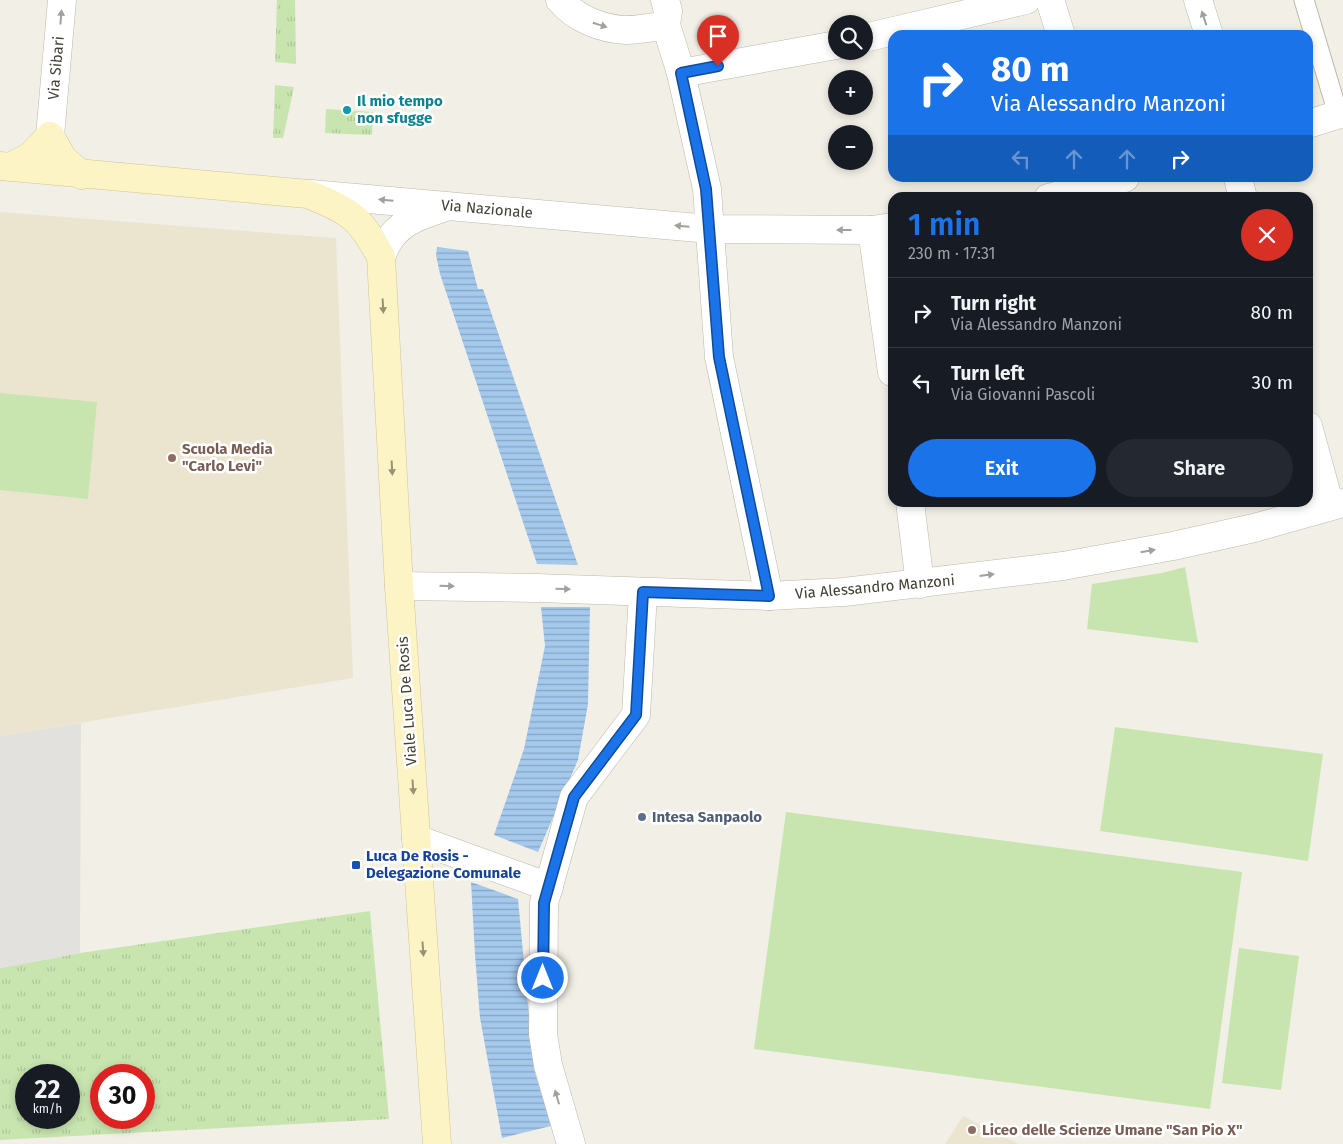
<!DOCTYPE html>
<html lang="en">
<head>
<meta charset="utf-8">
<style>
  body { margin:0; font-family:"Fira Sans",sans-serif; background:#242831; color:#f1f3f6; height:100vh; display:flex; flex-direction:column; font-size:19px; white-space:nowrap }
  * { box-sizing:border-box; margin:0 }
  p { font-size:16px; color:#9ea1a6 }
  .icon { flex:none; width:28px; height:28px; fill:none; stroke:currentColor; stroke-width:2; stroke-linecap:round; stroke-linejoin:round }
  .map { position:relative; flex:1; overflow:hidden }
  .drawer { position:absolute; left:888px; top:192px; width:425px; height:315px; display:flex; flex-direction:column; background:#171b24; border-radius:15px; box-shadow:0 2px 8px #0003 }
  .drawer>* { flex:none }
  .top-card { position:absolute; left:888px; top:30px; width:425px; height:152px; border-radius:15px; box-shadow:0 2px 8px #0003; background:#1a73e8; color:#fff; overflow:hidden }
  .tools { position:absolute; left:828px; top:15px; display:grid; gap:10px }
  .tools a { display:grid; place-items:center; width:45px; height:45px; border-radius:50%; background:#171b24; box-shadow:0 2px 8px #0003; font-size:25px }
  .speed { position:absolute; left:15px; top:1064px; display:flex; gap:10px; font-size:25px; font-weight:700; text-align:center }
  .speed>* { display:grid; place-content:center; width:65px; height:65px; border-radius:50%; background:#171b24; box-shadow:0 2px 8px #0003; line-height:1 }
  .speed small { font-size:12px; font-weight:400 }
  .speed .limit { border:8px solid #d22; background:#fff; color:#111 }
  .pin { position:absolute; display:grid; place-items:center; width:42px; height:42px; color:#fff; margin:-51px -21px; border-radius:50% 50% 50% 0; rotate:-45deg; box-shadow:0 0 5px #0007 }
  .pin .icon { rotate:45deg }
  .me { position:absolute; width:55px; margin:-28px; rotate:0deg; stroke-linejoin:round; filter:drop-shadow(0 0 4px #0008) }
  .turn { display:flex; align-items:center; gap:18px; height:105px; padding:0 20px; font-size:22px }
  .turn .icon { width:65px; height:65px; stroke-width:2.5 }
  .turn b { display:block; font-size:35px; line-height:42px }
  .lanes { display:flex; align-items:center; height:48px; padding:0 20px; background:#0003; justify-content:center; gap:25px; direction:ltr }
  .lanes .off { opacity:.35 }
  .round { display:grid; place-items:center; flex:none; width:52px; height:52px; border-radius:26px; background:#242831 }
  .overview { display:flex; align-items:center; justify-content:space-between; height:85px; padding:0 20px }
  h1 { font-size:30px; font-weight:600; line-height:38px; color:#1a73e8 }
  .primary-button { display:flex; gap:10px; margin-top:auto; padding:10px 20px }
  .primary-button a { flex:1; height:58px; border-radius:30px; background:#1a73e8; color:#fff; font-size:20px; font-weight:600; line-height:58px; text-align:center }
  .primary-button a+a { background:#242831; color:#f1f3f6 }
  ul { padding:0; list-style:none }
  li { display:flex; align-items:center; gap:15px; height:70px; padding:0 20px; border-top:1px solid #363941 }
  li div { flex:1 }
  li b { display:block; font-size:19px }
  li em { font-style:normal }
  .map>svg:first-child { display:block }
  .education { fill:#ebe5d0 }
  .grass { fill:url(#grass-tufts); fill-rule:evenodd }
  .green { fill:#c8e5b0 }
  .parking { fill:#e3e1de }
  .water { fill:url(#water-rules) }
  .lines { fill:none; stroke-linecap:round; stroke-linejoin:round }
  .service-casing { stroke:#bdb8a9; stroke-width:21 }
  .minor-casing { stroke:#bdb8a9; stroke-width:29 }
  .tertiary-casing { stroke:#bdb8a9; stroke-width:29 }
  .secondary-casing { stroke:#d0c697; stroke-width:29 }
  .service { stroke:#fff; stroke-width:19 }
  .minor { stroke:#fff; stroke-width:28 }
  .tertiary { stroke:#fff; stroke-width:28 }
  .secondary { stroke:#fcf4c5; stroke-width:28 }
  .oneway { fill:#a2a09a }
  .oneway2 { fill:#979176 }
  .route-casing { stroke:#114b97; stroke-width:12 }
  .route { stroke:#1a73e8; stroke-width:9 }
  .culture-dot { fill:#0f9aa8; stroke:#fff; stroke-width:2 }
  .education-dot { fill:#8d6e63; stroke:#fff; stroke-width:2 }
  .service-dot { fill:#5c6f8a; stroke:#fff; stroke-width:2 }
  .transit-dot { fill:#1a4fb4; stroke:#fff; stroke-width:2 }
  .labels { text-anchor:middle; stroke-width:5; stroke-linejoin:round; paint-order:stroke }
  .street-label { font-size:15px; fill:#444035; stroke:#fff }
  .culture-label { font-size:15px; font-weight:bold; fill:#0d838f; stroke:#fff; text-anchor:start }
  .education-label { font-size:15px; font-weight:bold; fill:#785e54; stroke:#fff; text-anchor:start }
  .service-label { font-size:15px; font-weight:bold; fill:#4e5e75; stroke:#fff; text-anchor:start }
  .transit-label { font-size:15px; font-weight:bold; fill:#164399; stroke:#fff; text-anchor:start }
</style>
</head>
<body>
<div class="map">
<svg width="1343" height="1144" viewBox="0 0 1343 1144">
  <defs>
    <pattern id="grass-tufts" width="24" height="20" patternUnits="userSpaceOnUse" patternTransform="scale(1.25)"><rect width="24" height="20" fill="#c8e5b0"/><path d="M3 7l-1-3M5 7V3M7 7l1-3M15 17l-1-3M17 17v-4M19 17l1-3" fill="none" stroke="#adc698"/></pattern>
    <pattern id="water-rules" width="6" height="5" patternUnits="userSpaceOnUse" patternTransform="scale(1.25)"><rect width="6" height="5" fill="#a4c9ed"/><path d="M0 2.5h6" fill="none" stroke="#87a5c1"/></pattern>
  </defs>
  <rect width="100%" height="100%" fill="#f2efe6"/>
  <g class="education">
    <path d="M0 212 336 238 353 678 0 736Z"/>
    <path d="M963 1116 1019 1144H945Z"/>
  </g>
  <g class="grass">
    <path d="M277 0H295L296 64 275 62Z"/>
    <path d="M275 85 294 87 283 138H273Z"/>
    <path d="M326 109 373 112 372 135 325 133Z"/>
    <path d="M370 911 389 1119 0 1140V968L80 953ZM26 1075H69V1118H26ZM101 1075H144V1118H101Z"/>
  </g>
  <g class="green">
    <path d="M0 393 97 402 88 499 0 490Z"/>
    <path d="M1185 567 1198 643 1087 629 1092 584 1162 573Z"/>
    <path d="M1115 727 1323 754 1308 861 1100 831Z"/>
    <path d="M786 812 1242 872 1210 1109 754 1049Z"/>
    <path d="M1239 948 1299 956 1281 1090 1222 1083Z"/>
  </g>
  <path class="parking" d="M81 723 80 953 0 968V736Z"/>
  <g class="water">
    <path d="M437 247 468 251 478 289H483L578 565 537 564 440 274 436 255Z"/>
    <path d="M541 607H590L588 704 578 760 538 852 494 835 524 749 545 646Z"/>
    <path d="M471 882 518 899 534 1069 551 1126 502 1138 480 1018 475 955Z"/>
  </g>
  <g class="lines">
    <g class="service-casing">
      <path id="service" d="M1304 0 1338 114"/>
    </g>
    <g class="minor-casing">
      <g id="minor">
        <path d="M560 0C576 19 602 29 626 30 639 30 653 27 666 25"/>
        <path d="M665 0 668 11 666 25 681 73 707 189 719 357 769 596"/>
        <path d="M1050 0 1061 35"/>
        <path d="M1198 0 1209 35"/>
        <path d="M864 38 1026 0"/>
        <path d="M681 73 836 45"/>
        <path d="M1238 178 1243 198"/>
        <path d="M872 230 892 372"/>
        <path d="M1308 426 1330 506"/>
        <path d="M910 502 920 584"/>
        <path d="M399 586 537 588 769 596 844 592 1063 566 1173 546 1254 528 1343 503"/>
        <path d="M416 839 549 887"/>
        <path d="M571 1144 548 1065 543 1034 544 903 574 797 636 715 643 593"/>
      </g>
    </g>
    <g class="tertiary-casing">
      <g id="tertiary">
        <path d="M1308 124 1343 113"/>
        <path d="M50 136 62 0"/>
        <path d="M311 194 710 229 872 230 892 227"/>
        <path d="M1048 198 1125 178"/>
        <path d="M381 257C384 250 387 242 392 236 404 220 425 214 443 208"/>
      </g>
    </g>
    <g class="secondary-casing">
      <g id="secondary">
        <path d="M0 166 308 194C324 201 344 208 357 221 367 231 374 244 381 257L399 586 437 1144"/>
        <path d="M10 167 31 156 50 136 63 159 82 175"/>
      </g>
    </g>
    <use href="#service" class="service"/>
    <use href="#minor" class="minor"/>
    <use href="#tertiary" class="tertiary"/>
    <use href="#secondary" class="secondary"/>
  </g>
  <defs><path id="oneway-solid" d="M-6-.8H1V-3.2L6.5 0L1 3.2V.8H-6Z" transform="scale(1.25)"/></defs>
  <g class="oneway">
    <use href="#oneway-solid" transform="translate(61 17) rotate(-85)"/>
    <use href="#oneway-solid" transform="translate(1204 18) rotate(-108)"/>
    <use href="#oneway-solid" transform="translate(600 25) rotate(17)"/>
    <use href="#oneway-solid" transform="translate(386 200) rotate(-175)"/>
    <use href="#oneway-solid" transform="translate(682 226) rotate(-175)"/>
    <use href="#oneway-solid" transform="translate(844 230) rotate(-180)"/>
    <use href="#oneway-solid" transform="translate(1148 551) rotate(-10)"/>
    <use href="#oneway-solid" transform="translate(987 575) rotate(-7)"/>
    <use href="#oneway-solid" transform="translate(447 586) rotate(2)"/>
    <use href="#oneway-solid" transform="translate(563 589) rotate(2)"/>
    <use href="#oneway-solid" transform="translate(557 1097) rotate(-106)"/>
  </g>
  <g class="oneway2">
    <use href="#oneway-solid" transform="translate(383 306) rotate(87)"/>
    <use href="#oneway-solid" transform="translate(392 468) rotate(87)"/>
    <use href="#oneway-solid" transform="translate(413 787) rotate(86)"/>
    <use href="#oneway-solid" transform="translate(423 949) rotate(86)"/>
  </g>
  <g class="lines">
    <g class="route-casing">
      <path id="route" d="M543 978 544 903 574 797 636 715 643 592 769 596 719 357 706 189 681 73 718 66"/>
    </g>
    <use href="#route" class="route"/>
  </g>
  <circle class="culture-dot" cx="347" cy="110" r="5"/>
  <g class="education-dot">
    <circle cx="172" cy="458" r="5"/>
    <circle cx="972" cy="1130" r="5"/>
  </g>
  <circle class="service-dot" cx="642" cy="817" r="5"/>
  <rect class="transit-dot" x="351" y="860" width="10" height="10" rx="2.5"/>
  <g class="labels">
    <g class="street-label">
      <text transform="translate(56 68) rotate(-85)" y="5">Via Sibari</text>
      <text transform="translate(487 209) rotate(5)" y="5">Via Nazionale</text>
      <text transform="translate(875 587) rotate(-5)" y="5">Via Alessandro Manzoni</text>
      <text transform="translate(407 701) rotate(-94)" y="5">Viale Luca De Rosis</text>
    </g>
    <g class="culture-label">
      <text x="357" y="106">Il mio tempo<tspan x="357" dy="17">non sfugge</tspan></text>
    </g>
    <g class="education-label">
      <text x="182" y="454">Scuola Media<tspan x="182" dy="17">"Carlo Levi"</tspan></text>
      <text x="982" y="1135">Liceo delle Scienze Umane "San Pio X"</text>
    </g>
    <g class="service-label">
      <text x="652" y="822">Intesa Sanpaolo</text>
    </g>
    <g class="transit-label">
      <text x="366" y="861">Luca De Rosis -<tspan x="366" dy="17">Delegazione Comunale</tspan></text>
    </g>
  </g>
</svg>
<div class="tools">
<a><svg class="icon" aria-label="search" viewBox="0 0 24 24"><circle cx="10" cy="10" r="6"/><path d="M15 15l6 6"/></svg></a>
<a>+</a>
<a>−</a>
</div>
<div class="speed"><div>22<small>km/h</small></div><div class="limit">30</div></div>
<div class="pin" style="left:718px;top:66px;background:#d93025"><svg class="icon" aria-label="arrive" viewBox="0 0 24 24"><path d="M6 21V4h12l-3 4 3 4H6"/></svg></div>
<svg class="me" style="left:543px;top:978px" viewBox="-20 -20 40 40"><circle r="17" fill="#1a73e8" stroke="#fff" stroke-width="3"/><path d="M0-11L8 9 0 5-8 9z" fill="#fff"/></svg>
<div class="top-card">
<div class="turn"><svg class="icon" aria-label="right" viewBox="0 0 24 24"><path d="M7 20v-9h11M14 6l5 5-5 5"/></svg><div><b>80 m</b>Via Alessandro Manzoni</div></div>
<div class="lanes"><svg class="icon off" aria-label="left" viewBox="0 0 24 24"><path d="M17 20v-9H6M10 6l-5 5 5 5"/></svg><svg class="icon off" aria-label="ahead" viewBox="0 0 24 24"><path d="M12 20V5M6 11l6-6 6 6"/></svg><svg class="icon off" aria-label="ahead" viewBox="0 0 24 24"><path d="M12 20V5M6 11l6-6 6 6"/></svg><svg class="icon" aria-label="right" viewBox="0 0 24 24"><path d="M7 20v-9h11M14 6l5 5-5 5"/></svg></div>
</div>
<section class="drawer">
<div class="overview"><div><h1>1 min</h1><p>230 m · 17:31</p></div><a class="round" style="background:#d93025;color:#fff"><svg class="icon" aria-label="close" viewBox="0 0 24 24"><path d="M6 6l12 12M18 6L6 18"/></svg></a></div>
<ul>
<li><svg class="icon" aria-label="right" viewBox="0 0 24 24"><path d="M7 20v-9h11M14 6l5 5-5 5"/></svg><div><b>Turn right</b><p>Via Alessandro Manzoni</p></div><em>80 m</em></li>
<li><svg class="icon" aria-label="left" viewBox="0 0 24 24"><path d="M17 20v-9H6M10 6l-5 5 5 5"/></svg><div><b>Turn left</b><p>Via Giovanni Pascoli</p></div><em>30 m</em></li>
</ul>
<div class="primary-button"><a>Exit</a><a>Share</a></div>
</section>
</div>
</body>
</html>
